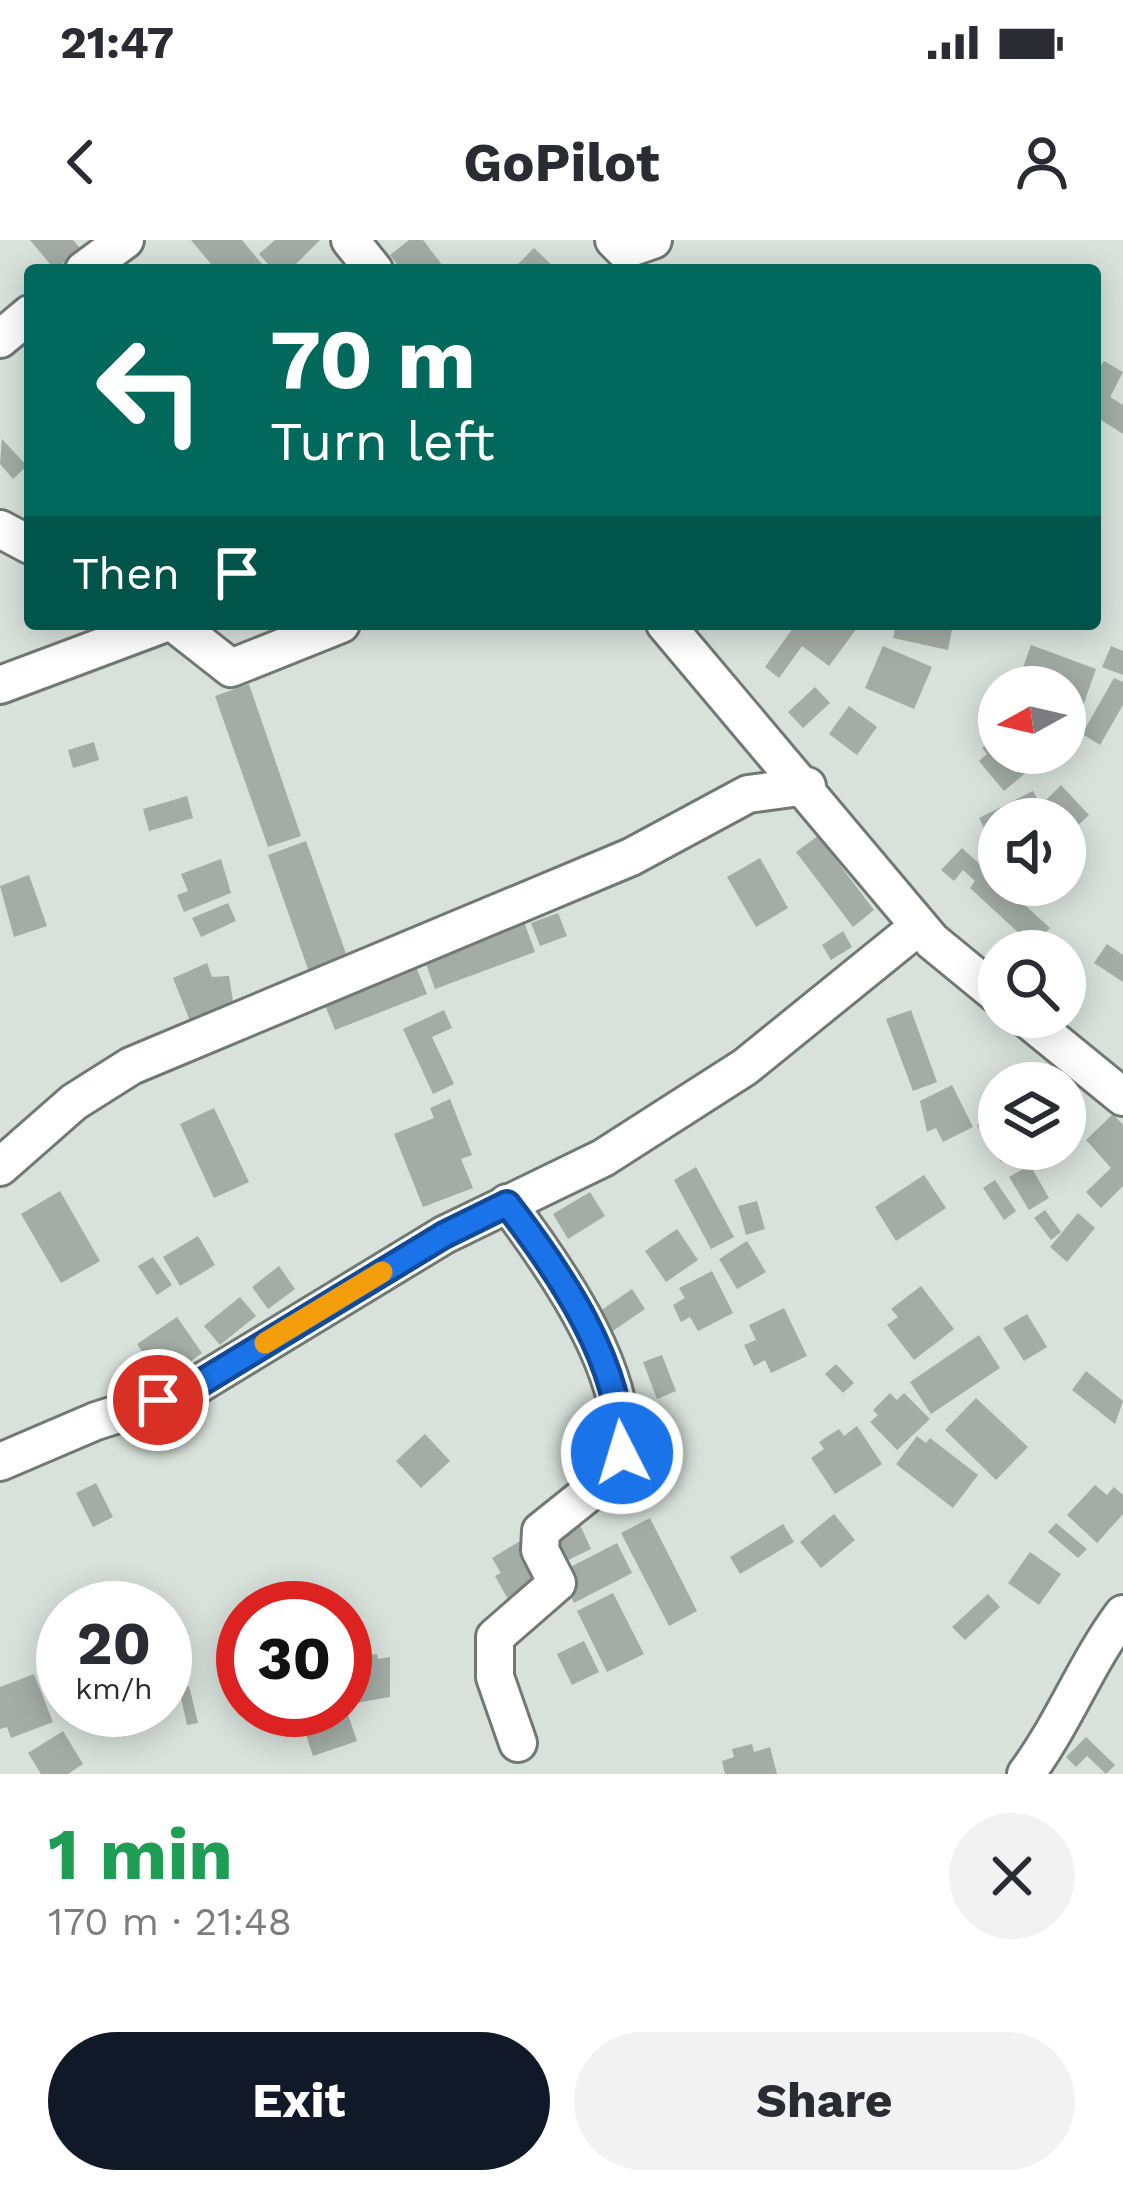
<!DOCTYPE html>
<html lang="en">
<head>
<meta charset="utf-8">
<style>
  body { margin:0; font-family:"Work Sans",sans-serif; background:#f2f2f3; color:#2b2b33; height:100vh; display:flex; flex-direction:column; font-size:45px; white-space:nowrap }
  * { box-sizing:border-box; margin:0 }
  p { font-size:39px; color:#7c7c81 }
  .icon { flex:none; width:66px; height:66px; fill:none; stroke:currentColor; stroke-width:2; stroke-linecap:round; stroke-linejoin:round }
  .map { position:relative; height:1534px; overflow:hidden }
  .drawer { display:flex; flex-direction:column; background:#fff; flex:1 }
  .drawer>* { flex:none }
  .hud { position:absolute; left:24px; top:24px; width:1077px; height:366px; border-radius:12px; box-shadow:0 6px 30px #0003; background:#00695c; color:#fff; overflow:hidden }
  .needle { width:78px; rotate:262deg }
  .fabs { position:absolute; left:978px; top:426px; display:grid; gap:24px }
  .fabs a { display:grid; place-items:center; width:108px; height:108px; border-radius:50%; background:#fff; box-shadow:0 6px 30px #0003; font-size:60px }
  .speed { position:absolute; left:36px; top:1341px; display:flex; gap:24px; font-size:60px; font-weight:700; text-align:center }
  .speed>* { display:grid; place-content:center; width:156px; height:156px; border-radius:50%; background:#fff; box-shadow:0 6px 30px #0003; line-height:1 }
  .speed small { font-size:30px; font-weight:400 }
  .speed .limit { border:18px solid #d22; background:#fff; color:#111 }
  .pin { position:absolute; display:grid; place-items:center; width:102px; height:102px; color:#fff; margin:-51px; border:6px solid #fff; border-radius:50%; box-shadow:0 3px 12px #0007 }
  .me { position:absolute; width:132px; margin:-66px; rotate:355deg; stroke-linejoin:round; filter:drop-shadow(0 0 9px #0008) }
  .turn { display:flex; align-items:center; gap:42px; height:252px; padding:0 48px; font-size:54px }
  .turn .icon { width:156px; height:156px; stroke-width:2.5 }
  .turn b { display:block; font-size:84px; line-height:102px }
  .then { display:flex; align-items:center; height:114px; padding:0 48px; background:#0003; gap:24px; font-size:45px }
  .round { display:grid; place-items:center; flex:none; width:126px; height:126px; border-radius:63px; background:#f2f2f3 }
  .headline { display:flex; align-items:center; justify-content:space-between; height:204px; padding:0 48px }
  h1 { font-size:72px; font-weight:700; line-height:90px; color:#1e9e55 }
  .cta { display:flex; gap:24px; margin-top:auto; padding:24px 48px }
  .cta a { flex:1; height:138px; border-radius:72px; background:#111827; color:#fff; font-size:48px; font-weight:700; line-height:138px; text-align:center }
  .cta a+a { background:#f2f2f3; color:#2b2b33 }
  .status { display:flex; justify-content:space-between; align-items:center; height:84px; padding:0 60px; background:#fff; direction:ltr }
  .status svg { height:33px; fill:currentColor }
  header { display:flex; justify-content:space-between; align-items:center; height:156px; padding:0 48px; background:#fff; font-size:54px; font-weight:700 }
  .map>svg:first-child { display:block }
  .building { fill:#a3aca5 }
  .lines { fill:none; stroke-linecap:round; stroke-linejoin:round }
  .minor-casing { stroke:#717973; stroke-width:42 }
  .minor { stroke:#fff; stroke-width:36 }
  .route-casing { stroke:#114b97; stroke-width:30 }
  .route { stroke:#1a73e8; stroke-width:21 }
  .slow { stroke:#f59e0b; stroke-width:21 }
</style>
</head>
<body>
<div class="status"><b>21:47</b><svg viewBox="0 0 49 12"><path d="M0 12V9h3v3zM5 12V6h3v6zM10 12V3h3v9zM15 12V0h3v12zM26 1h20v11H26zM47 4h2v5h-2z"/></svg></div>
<header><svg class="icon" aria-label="back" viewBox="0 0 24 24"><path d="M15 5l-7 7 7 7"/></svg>GoPilot<svg class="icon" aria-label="person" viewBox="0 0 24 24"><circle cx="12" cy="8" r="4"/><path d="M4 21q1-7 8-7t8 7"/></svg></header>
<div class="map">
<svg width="1123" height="1534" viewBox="0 0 1123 1534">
  <rect width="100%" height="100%" fill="#d8e2db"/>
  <g class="building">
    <path d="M30 0H73L81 9 55 30Z"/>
    <path d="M191 0H242L267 30H216Z"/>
    <path d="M275 0H320L295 25 299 30H273L259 14Z"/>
    <path d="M409 0H423L446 30H401L390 15Z"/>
    <path d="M534 8 557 30H522L517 25Z"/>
    <path d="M1104 121 1123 132 1110 157 1123 165V194L1095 176V135Z"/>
    <path d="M2 199 27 226 13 239 0 224Z"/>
    <path d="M796 384H860L829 426 802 406 779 438 765 427Z"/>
    <path d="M896 384H953L948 410 893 398Z"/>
    <path d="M1031 405 1096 429 1082 469 1065 463V447L1017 445Z"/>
    <path d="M883 406 932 427 914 469 865 448Z"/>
    <path d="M1111 406 1123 411V435L1102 427Z"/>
    <path d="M1114 438 1123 442V465L1100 505 1082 494Z"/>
    <path d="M249 444 301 596 268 607 215 456Z"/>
    <path d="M815 447 830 463 803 488 788 472Z"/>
    <path d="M849 466 877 487 857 515 829 494Z"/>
    <path d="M999 494V513H1035L1041 520 1004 551 979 521 987 514 982 508Z"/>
    <path d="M94 502 99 520 73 528 68 510Z"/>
    <path d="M1061 545 1089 575 1071 592 1065 579 1044 562Z"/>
    <path d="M1033 551 1048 579H999L995 610 979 578Z"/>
    <path d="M187 556 193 578 149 591 143 569Z"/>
    <path d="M818 596 874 670 853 687 796 612Z"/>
    <path d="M306 601 349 722 310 735 268 615Z"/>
    <path d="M962 608 1050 688 1033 706 970 648 975 641 963 630 954 641 941 630Z"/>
    <path d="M760 618 788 668 756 687 727 637Z"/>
    <path d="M221 619 231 653 184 672 177 655 188 651 181 634Z"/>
    <path d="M29 635 47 686 14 697 0 646Z"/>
    <path d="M228 663 236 681 201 697 192 678Z"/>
    <path d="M558 673 567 696 540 706 531 683Z"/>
    <path d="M523 679 535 712 435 749 423 716Z"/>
    <path d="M843 691 852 707 831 720 822 705Z"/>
    <path d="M1107 704 1123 715V742L1094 723Z"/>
    <path d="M207 723 212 737 229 736 234 768 192 786 173 738Z"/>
    <path d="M415 724 427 754 335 790 323 760Z"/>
    <path d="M444 770 452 788 432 797 454 844 433 854 403 789Z"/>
    <path d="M911 770 937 842 913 851 886 779Z"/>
    <path d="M952 845 973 887 943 902 936 888 927 892 920 861Z"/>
    <path d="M450 859 472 915 461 919 473 948 423 967 394 894 434 878 430 868Z"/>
    <path d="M214 868 249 942 214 958 180 884Z"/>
    <path d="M1113 874 1123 885V946L1101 968 1086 952 1111 928 1086 900Z"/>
    <path d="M993 875 999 909H1021L1001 922 977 885Z"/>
    <path d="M1030 925 1049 958 1029 970 1009 937Z"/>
    <path d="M696 927 734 997 711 1009 674 940Z"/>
    <path d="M924 935 946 968 896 1001 875 967Z"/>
    <path d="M995 940 1016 971 1004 980 983 948Z"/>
    <path d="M60 951 100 1021 61 1043 21 974Z"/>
    <path d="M590 952 605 976 568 999 553 974Z"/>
    <path d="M757 961 765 989 746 995 738 966Z"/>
    <path d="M1045 970 1061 992 1051 1000 1034 978Z"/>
    <path d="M1078 973 1095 988 1067 1022 1050 1007Z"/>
    <path d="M677 989 698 1020 666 1042 645 1011Z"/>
    <path d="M198 996 215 1025 180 1046 163 1017Z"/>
    <path d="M747 1001 766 1032 737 1049 719 1019Z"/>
    <path d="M153 1017 172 1045 157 1055 138 1026Z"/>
    <path d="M279 1026 295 1049 268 1069 252 1047Z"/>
    <path d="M712 1031 733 1073 698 1091 690 1077 681 1082 673 1065 685 1058 679 1048Z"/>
    <path d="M921 1046 954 1089 914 1120 887 1085 898 1077 891 1069Z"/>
    <path d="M632 1049 645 1069 610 1093 596 1074Z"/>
    <path d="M240 1057 256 1076 220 1105 204 1086Z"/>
    <path d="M784 1068 807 1116 771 1133 765 1120 754 1126 744 1105 756 1100 749 1085Z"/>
    <path d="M1027 1074 1047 1107 1024 1121 1003 1088Z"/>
    <path d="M177 1077 202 1113 191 1121 195 1127 178 1138 174 1130 161 1140 137 1104Z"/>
    <path d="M979 1095 1000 1128 931 1174 910 1142Z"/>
    <path d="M662 1115 676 1151 657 1159 643 1122Z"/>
    <path d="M836 1124 854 1143 843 1153 825 1134Z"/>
    <path d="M1086 1131 1123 1161 1115 1184 1072 1150Z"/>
    <path d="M890 1153 897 1160 904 1153 930 1179 897 1210 870 1182 878 1175 873 1170Z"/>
    <path d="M976 1158 1028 1207 996 1240 945 1190Z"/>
    <path d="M857 1186 882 1224 835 1254 811 1218 824 1209 819 1202 839 1189 844 1196Z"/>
    <path d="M425 1194 450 1221 421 1248 396 1221Z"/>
    <path d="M917 1196 926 1203 930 1198 978 1235 953 1268 896 1224Z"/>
    <path d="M96 1243 113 1277 93 1287 76 1253Z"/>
    <path d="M1095 1245 1107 1255 1114 1247 1123 1255V1274L1097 1303 1067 1275Z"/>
    <path d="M575 1274 591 1309 560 1324 544 1289Z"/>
    <path d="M834 1274 855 1300 821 1328 800 1302Z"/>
    <path d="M650 1278 697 1371 669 1386 621 1293Z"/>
    <path d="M1056 1283 1087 1309 1078 1318 1048 1292Z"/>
    <path d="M783 1284 794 1302 740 1334 730 1317Z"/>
    <path d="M520 1301 544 1343 510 1363 495 1336 501 1333 492 1318Z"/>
    <path d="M617 1303 632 1333 574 1363 559 1333Z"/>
    <path d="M1030 1312 1061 1334 1039 1365 1008 1343Z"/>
    <path d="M613 1353 644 1414 607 1432 577 1371Z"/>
    <path d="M988 1354 1000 1367 965 1400 952 1387Z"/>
    <path d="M584 1401 599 1432 572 1445 557 1414Z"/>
    <path d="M377 1414 378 1419 390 1417V1457L356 1463 351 1434 358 1433 355 1417Z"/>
    <path d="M34 1434 53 1482 11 1498 7 1487 0 1489V1447Z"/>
    <path d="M189 1446 198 1483 187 1485 179 1449Z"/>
    <path d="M347 1472 357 1501 313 1516 303 1486Z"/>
    <path d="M63 1491 83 1524 68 1534H41L28 1513Z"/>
    <path d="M1086 1497 1115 1525 1106 1534 1087 1516 1076 1527 1066 1517Z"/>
    <path d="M752 1504 754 1512 770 1507 777 1534H725L722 1521 734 1517 732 1509Z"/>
  </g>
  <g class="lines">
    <g class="minor-casing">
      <g id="minor">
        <path d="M350 0 374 30"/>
        <path d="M614 0 624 10 653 0"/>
        <path d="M84 30 125 0"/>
        <path d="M0 99 30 74"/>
        <path d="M0 289 30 305"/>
        <path d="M175 384 231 428 341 384"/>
        <path d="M665 384 932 701 999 756"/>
        <path d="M0 445 163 384"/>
        <path d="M1025 777 1123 857"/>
        <path d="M0 927 74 862 131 826 631 617 748 554 807 546"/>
        <path d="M507 963C555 1027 642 1148 616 1231L541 1291 540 1310 557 1343 495 1397V1437L518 1503"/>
        <path d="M0 1222 96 1181 184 1153 444 995 603 918 745 827 919 686"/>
        <path d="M1026 1534C1064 1483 1085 1425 1123 1374"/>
      </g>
    </g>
    <use href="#minor" class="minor"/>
  </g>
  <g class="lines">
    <g class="route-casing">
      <path id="route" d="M158 1160 184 1153 444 995 507 964C560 1033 622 1123 622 1213"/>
    </g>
    <use href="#route" class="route"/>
    <path class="slow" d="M265 1103 382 1032"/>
  </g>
</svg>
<div class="fabs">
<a><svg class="needle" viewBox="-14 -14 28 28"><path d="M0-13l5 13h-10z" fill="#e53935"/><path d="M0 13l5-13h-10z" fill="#7c7c81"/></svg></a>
<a><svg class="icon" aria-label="sound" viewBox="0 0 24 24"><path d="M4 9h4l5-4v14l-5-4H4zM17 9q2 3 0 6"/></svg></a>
<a><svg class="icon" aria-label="search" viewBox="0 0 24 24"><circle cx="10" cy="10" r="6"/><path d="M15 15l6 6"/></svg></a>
<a><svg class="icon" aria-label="layers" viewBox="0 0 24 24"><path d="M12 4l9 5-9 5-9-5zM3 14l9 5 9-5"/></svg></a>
</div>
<div class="speed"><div>20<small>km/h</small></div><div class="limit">30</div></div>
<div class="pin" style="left:158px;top:1160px;background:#d93025"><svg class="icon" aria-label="arrive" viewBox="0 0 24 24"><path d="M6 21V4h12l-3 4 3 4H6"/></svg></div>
<svg class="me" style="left:622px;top:1213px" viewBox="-20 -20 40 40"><circle r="17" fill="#1a73e8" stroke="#fff" stroke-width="3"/><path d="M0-11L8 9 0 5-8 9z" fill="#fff"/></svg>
<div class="hud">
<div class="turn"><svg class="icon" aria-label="left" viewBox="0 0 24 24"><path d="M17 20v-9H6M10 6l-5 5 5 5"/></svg><div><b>70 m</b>Turn left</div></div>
<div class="then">Then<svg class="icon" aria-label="arrive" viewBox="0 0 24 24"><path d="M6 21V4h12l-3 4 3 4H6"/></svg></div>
</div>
</div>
<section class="drawer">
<div class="headline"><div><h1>1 min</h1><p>170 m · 21:48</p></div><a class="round"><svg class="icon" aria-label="close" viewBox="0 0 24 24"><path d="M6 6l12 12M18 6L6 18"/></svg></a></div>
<div class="cta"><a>Exit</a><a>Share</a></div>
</section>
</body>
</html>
